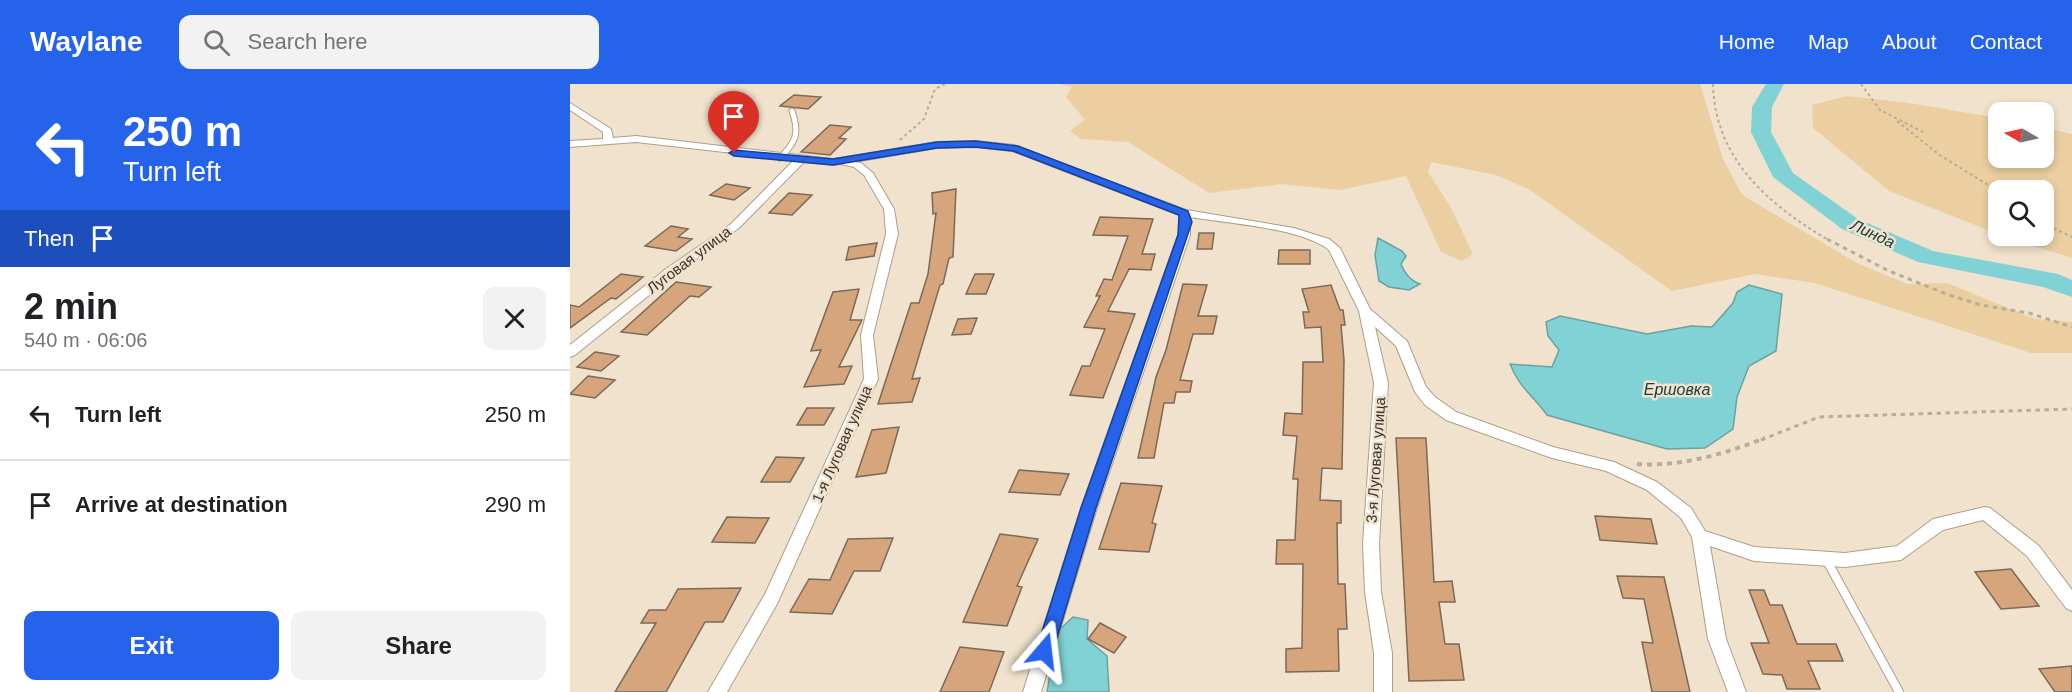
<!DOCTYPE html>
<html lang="en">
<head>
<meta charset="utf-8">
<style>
  body { margin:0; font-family:Arial,sans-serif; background:#f2f2f2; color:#202124; height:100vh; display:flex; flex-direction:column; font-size:22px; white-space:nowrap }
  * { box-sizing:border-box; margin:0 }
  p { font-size:20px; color:#757577 }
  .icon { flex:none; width:33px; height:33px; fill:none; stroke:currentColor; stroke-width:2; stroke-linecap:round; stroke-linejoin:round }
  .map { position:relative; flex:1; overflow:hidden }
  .sheet { display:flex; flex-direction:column; background:#fff; width:570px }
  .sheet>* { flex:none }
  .hud { background:#2563eb; color:#fff; overflow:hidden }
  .needle { width:39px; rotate:279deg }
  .controls { position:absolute; left:1418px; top:18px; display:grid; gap:12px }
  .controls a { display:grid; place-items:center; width:66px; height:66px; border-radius:12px; background:#fff; box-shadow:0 3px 9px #0003; font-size:30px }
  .pin { position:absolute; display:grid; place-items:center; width:51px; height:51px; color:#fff; margin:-62px -26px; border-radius:50% 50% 50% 0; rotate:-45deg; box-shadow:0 0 6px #0007 }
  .pin .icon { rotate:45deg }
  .me { position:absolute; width:66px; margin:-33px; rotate:17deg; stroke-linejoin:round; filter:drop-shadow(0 0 4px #0008) }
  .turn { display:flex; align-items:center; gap:21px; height:126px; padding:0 24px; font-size:27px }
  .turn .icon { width:78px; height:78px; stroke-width:2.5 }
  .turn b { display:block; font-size:42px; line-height:51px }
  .then { display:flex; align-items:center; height:57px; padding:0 24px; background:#0003; gap:12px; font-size:22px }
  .round { display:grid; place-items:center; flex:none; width:63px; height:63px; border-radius:12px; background:#f2f2f2 }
  .headline { display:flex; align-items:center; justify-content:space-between; height:102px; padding:0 24px }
  h1 { font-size:36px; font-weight:600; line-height:45px }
  .primary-button { display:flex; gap:12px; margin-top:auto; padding:12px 24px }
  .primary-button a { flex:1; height:69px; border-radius:12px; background:#2563eb; color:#fff; font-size:24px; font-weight:600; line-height:69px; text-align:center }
  .primary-button a+a { background:#f2f2f2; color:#202124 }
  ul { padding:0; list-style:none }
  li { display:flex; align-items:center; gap:18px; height:90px; padding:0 24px; border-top:2px solid #e0e0e0 }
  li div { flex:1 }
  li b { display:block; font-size:22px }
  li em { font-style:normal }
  header { display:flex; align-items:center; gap:36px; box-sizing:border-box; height:84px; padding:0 30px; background:#2563eb; color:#fff }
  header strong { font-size:28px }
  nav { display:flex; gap:33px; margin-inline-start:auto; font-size:21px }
  .search { width:420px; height:54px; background:#f2f2f2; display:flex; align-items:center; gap:15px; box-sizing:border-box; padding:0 21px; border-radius:12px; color:#757577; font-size:22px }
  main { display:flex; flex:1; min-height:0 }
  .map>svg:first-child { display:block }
  .green { fill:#ebcfa1 }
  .water { fill:#80d2d4; stroke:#6aa2a1; stroke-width:1.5 }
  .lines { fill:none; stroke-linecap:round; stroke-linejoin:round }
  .river { fill:#80d2d4; fill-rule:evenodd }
  .building { fill:#d6a57b; stroke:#7b6959; stroke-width:1.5 }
  .service-far1-casing { stroke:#ac9f8a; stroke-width:7 }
  .service-casing { stroke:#ac9f8a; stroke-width:10 }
  .minor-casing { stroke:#ac9f8a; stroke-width:2 }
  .path-far2 { stroke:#b8ad9a; stroke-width:2; stroke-dasharray:3 3; stroke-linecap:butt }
  .path-far1 { stroke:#b8ad9a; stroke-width:3; stroke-dasharray:4.5 4.5; stroke-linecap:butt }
  .path { stroke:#b8ad9a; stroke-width:4; stroke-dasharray:5 5; stroke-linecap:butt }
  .service-far1 { stroke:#fff; stroke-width:5 }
  .service { stroke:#fff; stroke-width:8 }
  .minor { fill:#fff; fill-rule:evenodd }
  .route { fill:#2563eb; stroke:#184099; stroke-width:1.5 }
  .labels { text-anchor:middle; stroke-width:5; stroke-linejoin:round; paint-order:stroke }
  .street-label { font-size:15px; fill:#38332a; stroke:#f0e2cc }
  .water-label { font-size:16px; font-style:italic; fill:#194041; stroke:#f0e2cc }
</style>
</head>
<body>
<header>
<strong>Waylane</strong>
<div class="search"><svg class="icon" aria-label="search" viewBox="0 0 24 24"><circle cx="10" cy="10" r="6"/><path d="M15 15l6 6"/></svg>Search here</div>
<nav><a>Home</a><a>Map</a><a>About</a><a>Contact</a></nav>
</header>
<main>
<section class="sheet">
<div class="hud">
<div class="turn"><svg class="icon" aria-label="left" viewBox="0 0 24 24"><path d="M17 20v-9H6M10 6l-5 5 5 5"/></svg><div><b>250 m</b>Turn left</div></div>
<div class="then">Then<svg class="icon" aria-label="arrive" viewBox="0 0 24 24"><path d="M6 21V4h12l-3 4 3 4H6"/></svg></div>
</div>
<div class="headline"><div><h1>2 min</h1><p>540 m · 06:06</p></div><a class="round"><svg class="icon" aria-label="close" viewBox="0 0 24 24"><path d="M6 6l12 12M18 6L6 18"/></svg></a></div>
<ul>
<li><svg class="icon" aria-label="left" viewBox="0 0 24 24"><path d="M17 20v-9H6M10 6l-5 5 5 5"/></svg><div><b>Turn left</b></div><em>250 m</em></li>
<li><svg class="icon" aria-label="arrive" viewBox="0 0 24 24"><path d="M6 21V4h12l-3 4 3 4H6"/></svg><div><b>Arrive at destination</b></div><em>290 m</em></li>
</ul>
<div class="primary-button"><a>Exit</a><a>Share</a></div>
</section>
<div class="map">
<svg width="1502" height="608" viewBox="0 0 1502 608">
  <rect width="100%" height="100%" fill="#f0e2cc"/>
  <g class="green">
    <path d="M490 0H1130L1153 75 1172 111 1287 179 1337 200 1377 199 1465 235 1502 238V269H1461L1245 199 1185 190 1102 207 960 106 926 91 861 78 858 88 880 122 903 170 892 177 871 168 836 92 770 106 711 100 639 109 558 58 511 55 500 47 515 36 496 13 502 3Z"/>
    <path d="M1277 12 1339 19 1428 34V74H1473V43L1502 50V174L1432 152H1473V106H1428V150L1319 107 1243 44 1242 21Z"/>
  </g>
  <g class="water">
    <path d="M808 154 832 167 836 172 831 180C834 189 841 197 850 200L839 206 819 203 809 197 805 171Z"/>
    <path d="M1179 201 1212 210 1206 267 1179 282 1167 313 1163 345 1135 364 1097 365 977 331C962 310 950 305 940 280L982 283 989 266 978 252 976 238 990 232 1077 250 1121 242 1142 243 1163 219 1167 208Z"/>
    <path d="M503 533 518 536 517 555 537 572 539 608H477L487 548Z"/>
  </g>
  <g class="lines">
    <path class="river" d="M1196 0H1214L1202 23 1201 48 1223 89 1288 135 1363 167 1488 190 1502 196V213L1473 203 1348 178 1272 145 1203 93 1181 48 1182 23Z"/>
  </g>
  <g class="building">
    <path d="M224 11 251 13 238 25 210 22Z"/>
    <path d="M260 41 281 43 269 54 276 55 260 71 231 68Z"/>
    <path d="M156 100 180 104 164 116 140 111Z"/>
    <path d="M386 105 383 173 379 174 373 200 370 201 342 295 350 294 342 318 308 320 341 219H349L358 190 366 129 363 130 362 109Z"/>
    <path d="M219 109 242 111 222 131 199 129Z"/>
    <path d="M530 133 583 135 572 170H585L581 186 559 185 538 227 565 230 533 314 500 311 512 282H520L535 245 514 243 530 212H526L534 195 542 196 558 152 523 151Z"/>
    <path d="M101 142 118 145 108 153 122 155 106 167 75 162Z"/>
    <path d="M629 149H644L642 165H627Z"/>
    <path d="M307 159 304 172 276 176 279 163Z"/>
    <path d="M709 166H740V180H708Z"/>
    <path d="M51 190 73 193 46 215 41 214 0 244V221L9 223Z"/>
    <path d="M405 190H424L416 210H396Z"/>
    <path d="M106 198 141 203 129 213 120 212 77 251 51 248Z"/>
    <path d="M613 200 637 201 628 232H647L643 250H623L610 296 622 297 620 308H606L604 319H594L584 374H568L586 293 596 266Z"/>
    <path d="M761 201 770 226H773L775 241H771L774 276 772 385 752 384 750 416 771 417V439H767L768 500H775L777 545H768L769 587 716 588V565L732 564 733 480H706L707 456H725L728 395H723L727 352 713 351 715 329 732 330 733 278H753L751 243 735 244 733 228H739L732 205Z"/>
    <path d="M289 205 280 236H292L269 283 282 282 274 300 234 303 251 266 241 267 263 208Z"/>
    <path d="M407 234 401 250 382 251 388 235Z"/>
    <path d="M25 268 32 269 49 272 31 287 7 283Z"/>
    <path d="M18 292 45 296 25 314 0 310Z"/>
    <path d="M237 324H264L254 341H227Z"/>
    <path d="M329 343 316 389 286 393 302 346Z"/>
    <path d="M826 354H856L864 498 882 497 885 518H869L875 560H889L894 596 839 597Z"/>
    <path d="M206 373 234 374 220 398H191Z"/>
    <path d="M449 386 499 390 490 411 439 408Z"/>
    <path d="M551 399 592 402 582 439 586 440 579 468 529 465Z"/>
    <path d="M1025 432 1081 435 1087 460 1030 456Z"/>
    <path d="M157 433 199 434 185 459 142 458Z"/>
    <path d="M430 450 468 455 447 502 452 503 437 542 393 538Z"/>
    <path d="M323 454 310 487H284L262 530 220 528 239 495 260 496 278 455Z"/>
    <path d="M1441 485 1469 522 1431 525 1405 488Z"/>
    <path d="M1047 492 1094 493 1120 608H1082L1072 558 1083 559 1074 515 1053 514Z"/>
    <path d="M171 504 153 538H135L96 608H45L86 539H71L79 526H96L108 505Z"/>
    <path d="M1179 506H1194L1200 521H1212L1227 560H1266L1273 577H1238L1250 605H1217L1212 591 1193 590 1181 559H1199Z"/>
    <path d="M530 539 556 553 544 569 518 555Z"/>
    <path d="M390 563 434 568 419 608H370Z"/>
    <path d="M1502 582V608H1485L1469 585Z"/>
  </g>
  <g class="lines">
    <g class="service-far1-casing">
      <path id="service-far1" d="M210 74C226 58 230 49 222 27"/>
    </g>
    <g class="service-casing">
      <path id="service" d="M1256 475 1329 608"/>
    </g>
    <g class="minor-casing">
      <path id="minor" d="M0 19 41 45 43 54 66 52 263 75 367 58 405 57 444 61 616 126 724 144 759 155 770 164 800 225 837 257 856 303 865 313 886 328 983 363 1044 378 1087 398 1121 424 1135 447 1184 463 1275 469 1327 462 1363 435 1415 423 1420 424 1469 462 1502 506V527L1496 524 1457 472 1413 436 1373 446 1331 476 1275 483 1184 477 1140 462 1156 555 1176 608H1158L1138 555 1122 453 1111 434 1077 406 1036 387 982 374 876 336 855 321 845 308 826 262 805 243 818 299 809 460 811 508 822 569V608H804V569L795 508 793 460 804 299 789 227 759 166C731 144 657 139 620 133V151L527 424 471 608H453L511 424 608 151 611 139 609 131 442 67 405 63 367 64 284 78 291 79 303 89 324 125 328 150 303 251 308 295 207 520 157 608H138L195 510 294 295 291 251 316 150 314 125 294 91 284 83 271 80 263 81 234 78 169 144 104 191 5 271 0 273V261L96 185 161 140 224 76 66 58 0 63V57L33 55V48L0 26Z"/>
    </g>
    <g class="path-far2">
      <path d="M1143 0C1145 76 1199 121 1260 157"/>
      <path d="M1291 0 1310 26 1353 48"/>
      <path d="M1327 37 1371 72 1428 107"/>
      <path d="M330 56 354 35 365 5 375 0"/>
      <path d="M1473 139 1502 153"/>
    </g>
    <g class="path-far1">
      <path d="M1257 155 1319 187 1379 211 1411 221 1459 229 1502 243"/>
      <path d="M1191 356 1249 333 1502 325"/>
    </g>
    <path class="path" d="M1067 380C1111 383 1154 370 1195 354"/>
    <use href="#service-far1" class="service-far1"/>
    <use href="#service" class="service"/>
    <use href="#minor" class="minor"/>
  </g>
  <path class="route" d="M405 57 448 62 618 127 622 138 526 424 483 567 481 573 474 576 468 573 466 567 511 424 608 151 609 131 443 67 405 63 367 64 263 81 164 72 159 69 164 66 263 75 367 58Z"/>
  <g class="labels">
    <g class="street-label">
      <text transform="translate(119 176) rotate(-37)" y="5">Луговая улица</text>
      <text transform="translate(272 360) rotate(-66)" y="5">1-я Луговая улица</text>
      <text transform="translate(806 376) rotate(-86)" y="5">3-я Луговая улица</text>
    </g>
    <g class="water-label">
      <text transform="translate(1303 149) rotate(25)" y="6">Линда</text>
      <text x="1107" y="311">Ершовка</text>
    </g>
  </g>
</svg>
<div class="controls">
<a><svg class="needle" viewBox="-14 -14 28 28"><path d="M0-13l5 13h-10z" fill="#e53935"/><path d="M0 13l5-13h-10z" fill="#757577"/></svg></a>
<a><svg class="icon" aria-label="search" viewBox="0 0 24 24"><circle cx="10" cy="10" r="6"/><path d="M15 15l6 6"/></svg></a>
</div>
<div class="pin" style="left:164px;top:69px;background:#d93025"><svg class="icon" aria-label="arrive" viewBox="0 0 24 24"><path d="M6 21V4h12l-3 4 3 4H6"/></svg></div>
<svg class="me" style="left:474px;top:567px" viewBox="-20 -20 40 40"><path d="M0-17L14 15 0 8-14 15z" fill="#2563eb" stroke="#fff" stroke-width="4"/></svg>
</div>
</main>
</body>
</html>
